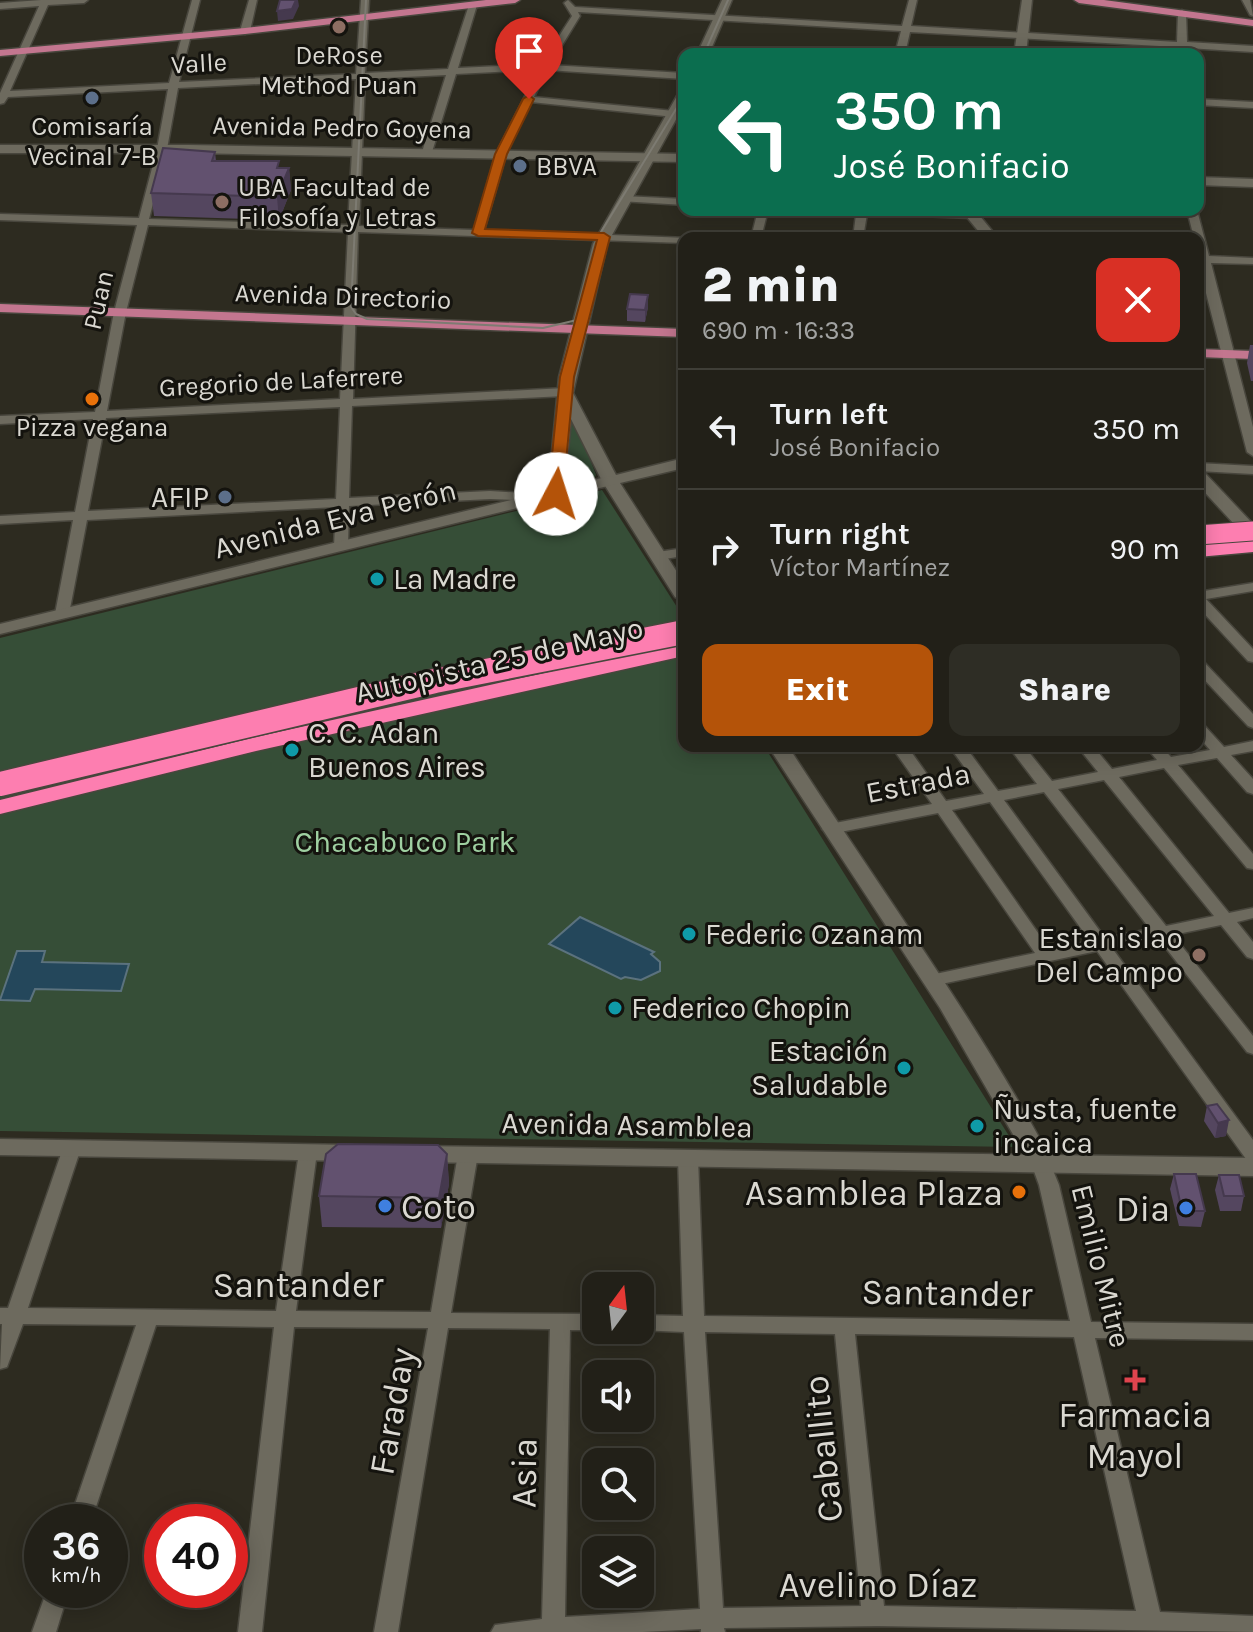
<!DOCTYPE html>
<html lang="en">
<head>
<meta charset="utf-8">
<style>
  body { margin:0; font-family:Karla,sans-serif; background:#2e2d25; color:#f1f3f6; height:100vh; display:flex; flex-direction:column; font-size:30px; white-space:nowrap }
  * { box-sizing:border-box; margin:0 }
  p { font-size:26px; color:#a2a3a2 }
  .icon { flex:none; width:44px; height:44px; fill:none; stroke:currentColor; stroke-width:2; stroke-linecap:round; stroke-linejoin:round }
  .map { position:relative; flex:1; overflow:hidden }
  .panel { position:absolute; left:678px; top:232px; width:526px; height:520px; display:flex; flex-direction:column; background:#222018; border-radius:16px; box-shadow:0 4px 20px #0003,0 0 0 2px #3f3e37 }
  .panel>* { flex:none }
  .top-card { position:absolute; left:678px; top:48px; width:526px; height:168px; border-radius:16px; box-shadow:0 4px 20px #0003,0 0 0 2px #3f3e37; background:#0b6e4f; color:#fff; overflow:hidden }
  .needle { width:52px; rotate:15deg }
  .fabs { position:absolute; left:582px; top:1272px; display:grid; gap:16px }
  .fabs a { display:grid; place-items:center; width:72px; height:72px; border-radius:16px; background:#222018; box-shadow:0 4px 20px #0003,0 0 0 2px #3f3e37; font-size:40px }
  .speed { position:absolute; left:24px; top:1504px; display:flex; gap:16px; font-size:40px; font-weight:700; text-align:center }
  .speed>* { display:grid; place-content:center; width:104px; height:104px; border-radius:50%; background:#222018; box-shadow:0 4px 20px #0003,0 0 0 2px #3f3e37; line-height:1 }
  .speed small { font-size:20px; font-weight:400 }
  .speed .limit { border:12px solid #d22; background:#fff; color:#111 }
  .pin { position:absolute; display:grid; place-items:center; width:68px; height:68px; color:#fff; margin:-82px -34px; border-radius:50% 50% 50% 0; rotate:-45deg; box-shadow:0 0 8px #0007 }
  .pin .icon { rotate:45deg }
  .me { position:absolute; width:88px; margin:-44px; rotate:5deg; stroke-linejoin:round; filter:drop-shadow(0 0 6px #0008) }
  .turn { display:flex; align-items:center; gap:28px; height:168px; padding:0 24px; font-size:36px }
  .turn .icon { width:104px; height:104px; stroke-width:2.5 }
  .turn b { display:block; font-size:56px; line-height:68px }
  .round { display:grid; place-items:center; flex:none; width:84px; height:84px; border-radius:16px; background:#2e2d25 }
  .headline { display:flex; align-items:center; justify-content:space-between; height:136px; padding:0 24px }
  h1 { font-size:48px; font-weight:800; line-height:60px }
  .primary-button { display:flex; gap:16px; margin-top:auto; padding:16px 24px }
  .primary-button a { flex:1; height:92px; border-radius:16px; background:#b45309; color:#fff; font-size:32px; font-weight:800; line-height:92px; text-align:center }
  .primary-button a+a { background:#2e2d25; color:#f1f3f6 }
  ul { padding:0; list-style:none }
  li { display:flex; align-items:center; gap:24px; height:120px; padding:0 24px; border-top:2px solid #3f3e37 }
  li div { flex:1 }
  li b { display:block; font-size:30px }
  li em { font-style:normal }
  .map>svg:first-child { display:block }
  .green { fill:#364e37 }
  .water { fill:#24475b; stroke:#5b727e; stroke-width:2 }
  .lines { fill:none; stroke-linecap:round; stroke-linejoin:round }
  .minor-casing { stroke:#48463d; stroke-width:3 }
  .tertiary-casing { stroke:#48463d; stroke-width:3 }
  .secondary-casing { stroke:#48463d; stroke-width:3 }
  .primary-casing { stroke:#48463d; stroke-width:3 }
  .motorway-casing { stroke:#48463d; stroke-width:3 }
  .minor { fill:#6d6a5e; fill-rule:evenodd }
  .tertiary { fill:#6d6a5e; fill-rule:evenodd }
  .secondary { fill:#6d6a5e; fill-rule:evenodd }
  .primary { fill:#c3768f; fill-rule:evenodd }
  .motorway { fill:#fd7eb0; fill-rule:evenodd }
  .tram { stroke:#7d7b72; stroke-width:2 }
  .motorway-bridge-far1-casing { stroke:#48463d; stroke-width:21; stroke-linecap:butt }
  .motorway-bridge-casing { stroke:#48463d; stroke-width:27; stroke-linecap:butt }
  .motorway-bridge-far1 { stroke:#fd7eb0; stroke-width:19 }
  .motorway-bridge { stroke:#fd7eb0; stroke-width:24 }
  .wall { fill:#54465f }
  .shaded-wall { fill:#45394e }
  .building { fill:#62516f; stroke:#45394e; stroke-width:2 }
  .route { fill:#b45309; stroke:#753606; stroke-width:2 }
  .education-dot { fill:#8d6e63; stroke:#14130e; stroke-width:3 }
  .service-dot { fill:#5c6f8a; stroke:#14130e; stroke-width:3 }
  .food-dot { fill:#e8710a; stroke:#14130e; stroke-width:3 }
  .culture-dot { fill:#0f9aa8; stroke:#14130e; stroke-width:3 }
  .shop-dot { fill:#3f7fe0; stroke:#14130e; stroke-width:3 }
  .health-dot { fill:#e0444e; stroke:#14130e; stroke-width:3 }
  .labels { text-anchor:middle; stroke-width:6; stroke-linejoin:round; paint-order:stroke }
  .far-poi-label { font-size:26px; fill:#dad8d1; stroke:#14130e }
  .far-street-label { font-size:26px; fill:#dad8d1; stroke:#14130e }
  .poi-label { font-size:30px; fill:#dad8d1; stroke:#14130e; text-anchor:start }
  .street-label { font-size:30px; fill:#dad8d1; stroke:#14130e }
  .park-label { font-size:30px; fill:#9fd0a1; stroke:#14130e }
  .near-poi-label { font-size:36px; fill:#dad8d1; stroke:#14130e; text-anchor:end }
  .near-street-label { font-size:36px; fill:#dad8d1; stroke:#14130e }
</style>
</head>
<body>
<div class="map">
<svg width="1253" height="1632" viewBox="0 0 1253 1632">
  <rect width="100%" height="100%" fill="#2d2b20"/>
  <g class="green">
    <path d="M568 401 596 475C591 485 574 486 565 481Z"/>
    <path d="M602 490 684 618V746H764L1016 1147 0 1131V638Z"/>
  </g>
  <g class="water">
    <path d="M580 917 654 952 651 954 660 962V971L641 980 625 977 621 979 549 944Z"/>
    <path d="M17 951H45L42 962 129 964 121 991 35 989 30 1001 0 1000Z"/>
  </g>
  <g class="lines">
    <g class="minor-casing">
      <g id="minor">
        <path d="M41 0H88L84 3 48 5 10 91 169 83 192 0H200L179 82 356 74 361 0H369L365 73 448 69 469 5 473 2 477 5 458 68 541 64 572 16 564 3 568 0 575 7 902 26 909 0H917L911 26 1177 42 1178 13 1182 10 1186 13 1187 42 1253 46V52L1187 48 1185 54H1179L1177 47 910 32 905 54H895L901 31 578 12 580 16 550 65 684 73V79L547 70 534 97 684 112V118L531 102 506 154 484 230 688 238H684V243L358 232 353 399 565 388 571 392 565 396 352 406 349 498 490 491 542 494 547 495V501L490 499 349 506 348 546 341 550 334 546 336 507 87 520 69 614 62 618 55 614 73 520 0 524V516L75 512 93 419 0 424V416L95 412 114 312 137 225 0 220V214L139 218 157 149 168 89 8 97 4 103 0 104V93L39 6 0 9V3ZM538 70 496 154 474 230 359 226 365 79 446 75 422 152 427 155 432 152 456 74ZM356 79 348 225 149 219 167 149 178 88ZM148 225 348 232 340 399 107 411 126 312ZM340 407 336 499 88 511 106 418Z"/>
        <path d="M249 0H257L250 31 245 34 240 31Z"/>
        <path d="M1242 0H1250L1253 16 1250 15Z"/>
        <path d="M1198 99 1253 102V108L1198 105Z"/>
        <path d="M624 196 684 199V205L620 201 619 199Z"/>
        <path d="M758 210H768L761 238H751Z"/>
        <path d="M835 210 971 212 976 215 971 218 867 214 863 238H853L856 214 840 213Z"/>
        <path d="M1187 210H1197L1209 256 1253 258V264L1211 263 1253 427V456L1247 452 1198 262V238H1194Z"/>
        <path d="M1198 463 1253 466V474L1198 471Z"/>
        <path d="M684 548V556L658 560 651 556 658 552Z"/>
        <path d="M1253 583V591L1206 599 1253 649V662L1248 661 1198 607V592Z"/>
        <path d="M1198 660 1203 661 1253 714V728L1248 726 1198 673Z"/>
        <path d="M1198 722 1203 724 1224 747 1253 741V751L1231 755 1253 779V794L1247 792 1217 758 1178 765 1253 854V869L1247 868 1164 768 1119 777 1229 913 1253 908V918L1237 922 1253 942V959L1247 957 1221 925 1173 935 1253 1036V1054L1247 1052 1158 938 1112 948 1253 1140V1161L1246 1159 1097 951 932 986 926 984 923 980 926 976 1035 953 938 813 830 834 822 829 830 824 932 804 891 746H907L946 801 984 794 949 746H965L998 791 1037 784 1008 746H1024L1052 781 1098 772 1077 746H1093L1112 769 1157 760 1145 746H1161L1171 757 1210 750 1198 736ZM1104 780 1214 916 1166 926 1058 789ZM1044 792 1150 929 1105 938 1004 800ZM990 802 1090 941 1050 950 952 810Z"/>
        <path d="M72 1141 79 1143 81 1148 28 1308 276 1311 299 1152 301 1147H315L317 1152 296 1311 431 1312 458 1154 461 1149H475L478 1154 451 1313 596 1314V1330H570L565 1617 700 1609 684 1332 637 1330H640V1315L683 1316 678 1158 681 1153H695L698 1158 704 1316 1070 1321 1039 1185 1031 1163 1034 1158 1041 1156 1048 1158 1059 1185 1091 1322 1253 1324V1340L1095 1338 1160 1612 1253 1616V1632L878 1626 724 1628 725 1632H701V1629L643 1632H491L495 1625 542 1619 550 1329 448 1328 398 1632H374L428 1328 294 1327 262 1632H238L274 1327 156 1325 91 1522H69L136 1325 23 1324 7 1367 0 1369 2 1324H0V1308H8L63 1148 65 1143ZM705 1332 835 1334 861 1606 723 1608ZM855 1334 1074 1337 1136 1611 884 1606Z"/>
        <path d="M47 1590H69L56 1632H32Z"/>
      </g>
    </g>
    <g class="tertiary-casing">
      <g id="tertiary">
        <path d="M722 0H732L709 54H697Z"/>
        <path d="M1022 0H1032L1026 54H1014Z"/>
        <path d="M684 90V105L607 244 573 393 616 475 684 458V468L620 483 684 583V602L675 597 602 481 571 419 564 494 556 499 548 494 559 377 593 244 678 94Z"/>
        <path d="M961 210H975L998 238H984Z"/>
        <path d="M1198 470 1204 472 1253 524V539L1247 538 1198 485Z"/>
        <path d="M768 746H788C877 885 975 1017 1053 1163L1049 1169 1041 1172 1033 1169 940 1008Z"/>
      </g>
    </g>
    <g class="secondary-casing">
      <g id="secondary">
        <path d="M0 145H189L684 154V162L189 153H0Z"/>
        <path d="M1198 177 1253 179V187L1198 185Z"/>
        <path d="M610 476 616 478V484L0 634V624Z"/>
        <path d="M0 1139 352 1145 360 1147 364 1153 360 1159 352 1161 0 1155Z"/>
        <path d="M420 1146 1253 1158V1176L420 1162 412 1160 408 1154 412 1148Z"/>
      </g>
    </g>
    <g class="primary-casing">
      <g id="primary">
        <path d="M486 0H520L515 3 245 34 0 56V50L245 28Z"/>
        <path d="M1074 0H1104L1253 20V26L1079 3Z"/>
        <path d="M0 304 684 329V337L0 312Z"/>
        <path d="M1198 349 1253 351V359L1198 357Z"/>
      </g>
    </g>
    <g class="motorway-casing">
      <g id="motorway">
        <path d="M1253 540V552L1198 557V545Z"/>
        <path d="M684 642V656L256 751 0 814V800L256 737Z"/>
      </g>
    </g>
    <use href="#minor" class="minor"/>
    <use href="#tertiary" class="tertiary"/>
    <use href="#secondary" class="secondary"/>
    <use href="#primary" class="primary"/>
    <use href="#motorway" class="motorway"/>
    <g class="tram">
      <path d="M366 0 351 307 356 314 367 319 543 328 577 320 587 294 601 232 684 96"/>
      <path d="M704 54 728 0"/>
    </g>
    <g class="motorway-bridge-far1-casing">
      <path id="motorway-bridge-far1" d="M1198 535 1253 531"/>
    </g>
    <g class="motorway-bridge-casing">
      <path id="motorway-bridge" d="M0 784 435 681 684 632"/>
    </g>
    <use href="#motorway-bridge-far1" class="motorway-bridge-far1"/>
    <use href="#motorway-bridge" class="motorway-bridge"/>
  </g>
  <g class="wall">
    <path d="M215 152 216 161 289 168 291 190 279 220 154 216 151 193Z"/>
    <path d="M648 307 645 322 627 321V309Z"/>
    <path d="M1250 345H1253V381H1251L1247 363Z"/>
    <path d="M1217 1104 1226 1136 1215 1138 1204 1121 1207 1106Z"/>
    <path d="M447 1154 449 1184 441 1228 322 1227 319 1196Z"/>
    <path d="M1174 1174 1205 1211 1201 1227 1179 1226 1170 1189Z"/>
    <path d="M1219 1175 1244 1196 1241 1211H1220L1215 1190Z"/>
  </g>
  <g class="shaded-wall">
    <path d="M296 0H298L299 6 293 19 278 21 277 11Z"/>
    <path d="M289 168 291 190 279 220 277 197Z"/>
    <path d="M648 295V307L645 322V310Z"/>
    <path d="M1229 1120 1226 1136 1215 1138 1218 1123Z"/>
    <path d="M447 1154 449 1184 441 1228 439 1198Z"/>
  </g>
  <g class="building">
    <path d="M280 0H296L292 9 277 11Z"/>
    <path d="M163 148 215 152 212 161H279L277 168H289L277 197 151 193Z"/>
    <path d="M630 294 648 295 645 310 627 309Z"/>
    <path d="M1217 1104 1229 1120 1218 1123 1207 1106Z"/>
    <path d="M338 1144 438 1145 447 1154 439 1198 319 1196 326 1154Z"/>
    <path d="M1174 1174H1196L1205 1211H1182Z"/>
    <path d="M1219 1175H1239L1244 1196H1224Z"/>
  </g>
  <path class="route" d="M529 95 534 99 507 154 485 229 604 233 610 237 574 377 563 494 556 499 548 494 560 377 597 240 478 236 472 233 495 154 523 99Z"/>
  <g class="education-dot">
    <circle cx="339" cy="27" r="8"/>
    <circle cx="222" cy="202" r="8"/>
    <circle cx="1199" cy="955" r="8"/>
  </g>
  <g class="service-dot">
    <circle cx="92" cy="98" r="8"/>
    <circle cx="520" cy="166" r="8"/>
    <circle cx="225" cy="497" r="8"/>
  </g>
  <g class="food-dot">
    <circle cx="92" cy="399" r="8"/>
    <circle cx="1019" cy="1192" r="8"/>
  </g>
  <g class="culture-dot">
    <circle cx="377" cy="579" r="8"/>
    <circle cx="292" cy="750" r="8"/>
    <circle cx="689" cy="934" r="8"/>
    <circle cx="615" cy="1008" r="8"/>
    <circle cx="904" cy="1068" r="8"/>
    <circle cx="977" cy="1126" r="8"/>
  </g>
  <g class="shop-dot">
    <circle cx="385" cy="1206" r="8"/>
    <circle cx="1186" cy="1208" r="8"/>
  </g>
  <path class="health-dot" d="M1131 1368h8v8h8v8h-8v8h-8v-8h-8v-8h8z"/>
  <g class="labels">
    <g class="far-poi-label">
      <text x="339" y="64">DeRose<tspan x="339" dy="30">Method Puan</tspan></text>
      <text x="92" y="135">Comisaría<tspan x="92" dy="30">Vecinal 7-B</tspan></text>
      <text x="536" y="175" text-anchor="start">BBVA</text>
      <text x="238" y="196" text-anchor="start">UBA Facultad de<tspan x="238" dy="30">Filosofía y Letras</tspan></text>
      <text x="92" y="436">Pizza vegana</text>
    </g>
    <g class="far-street-label">
      <text transform="translate(199 63) rotate(-3)" y="9">Valle</text>
      <text transform="translate(342 127) rotate(1)" y="9">Avenida Pedro Goyena</text>
      <text transform="translate(343 296) rotate(2)" y="9">Avenida Directorio</text>
      <text transform="translate(98 300) rotate(-77)" y="9">Puan</text>
      <text transform="translate(281 381) rotate(-3)" y="9">Gregorio de Laferrere</text>
    </g>
    <g class="poi-label">
      <text x="209" y="507" text-anchor="end">AFIP</text>
      <text x="393" y="589">La Madre</text>
      <text x="308" y="743">C. C. Adan<tspan x="308" dy="34">Buenos Aires</tspan></text>
      <text x="705" y="944">Federic Ozanam</text>
      <text x="1183" y="948" text-anchor="end">Estanislao<tspan x="1183" dy="34">Del Campo</tspan></text>
      <text x="631" y="1018">Federico Chopin</text>
      <text x="888" y="1061" text-anchor="end">Estación<tspan x="888" dy="34">Saludable</tspan></text>
      <text x="993" y="1119">Ñusta, fuente<tspan x="993" dy="34">incaica</tspan></text>
    </g>
    <g class="street-label">
      <text transform="translate(335 519) rotate(-14)" y="10">Avenida Eva Perón</text>
      <text transform="translate(499 660) rotate(-13)" y="10">Autopista 25 de Mayo</text>
      <text transform="translate(918 783) rotate(-11)" y="10">Estrada</text>
      <text transform="translate(627 1125) rotate(1)" y="10">Avenida Asamblea</text>
      <text transform="translate(1101 1266) rotate(76)" y="10">Emilio Mitre</text>
    </g>
    <g class="park-label">
      <text x="405" y="852">Chacabuco Park</text>
    </g>
    <g class="near-poi-label">
      <text x="1003" y="1205">Asamblea Plaza</text>
      <text x="401" y="1219" text-anchor="start">Coto</text>
      <text x="1170" y="1221">Dia</text>
      <text x="1135" y="1427" text-anchor="middle">Farmacia<tspan x="1135" dy="41">Mayol</tspan></text>
    </g>
    <g class="near-street-label">
      <text x="298" y="1297">Santander</text>
      <text transform="translate(947 1292) rotate(1)" y="13">Santander</text>
      <text transform="translate(391 1411) rotate(-80)" y="13">Faraday</text>
      <text transform="translate(822 1449) rotate(-96)" y="13">Caballito</text>
      <text transform="translate(523 1473) rotate(-89)" y="13">Asia</text>
      <text x="878" y="1597">Avelino Díaz</text>
    </g>
  </g>
</svg>
<div class="fabs">
<a><svg class="needle" viewBox="-14 -14 28 28"><path d="M0-13l5 13h-10z" fill="#e53935"/><path d="M0 13l5-13h-10z" fill="#a2a3a2"/></svg></a>
<a><svg class="icon" aria-label="sound" viewBox="0 0 24 24"><path d="M4 9h4l5-4v14l-5-4H4zM17 9q2 3 0 6"/></svg></a>
<a><svg class="icon" aria-label="search" viewBox="0 0 24 24"><circle cx="10" cy="10" r="6"/><path d="M15 15l6 6"/></svg></a>
<a><svg class="icon" aria-label="layers" viewBox="0 0 24 24"><path d="M12 4l9 5-9 5-9-5zM3 14l9 5 9-5"/></svg></a>
</div>
<div class="speed"><div>36<small>km/h</small></div><div class="limit">40</div></div>
<div class="pin" style="left:529px;top:99px;background:#d93025"><svg class="icon" aria-label="arrive" viewBox="0 0 24 24"><path d="M6 21V4h12l-3 4 3 4H6"/></svg></div>
<svg class="me" style="left:556px;top:494px" viewBox="-20 -20 40 40"><circle r="19" fill="#fff"/><path d="M0-13L10 11 0 6-10 11z" fill="#b45309"/></svg>
<div class="top-card">
<div class="turn"><svg class="icon" aria-label="left" viewBox="0 0 24 24"><path d="M17 20v-9H6M10 6l-5 5 5 5"/></svg><div><b>350 m</b>José Bonifacio</div></div>
</div>
<section class="panel">
<div class="headline"><div><h1>2 min</h1><p>690 m · 16:33</p></div><a class="round" style="background:#d93025;color:#fff"><svg class="icon" aria-label="close" viewBox="0 0 24 24"><path d="M6 6l12 12M18 6L6 18"/></svg></a></div>
<ul>
<li><svg class="icon" aria-label="left" viewBox="0 0 24 24"><path d="M17 20v-9H6M10 6l-5 5 5 5"/></svg><div><b>Turn left</b><p>José Bonifacio</p></div><em>350 m</em></li>
<li><svg class="icon" aria-label="right" viewBox="0 0 24 24"><path d="M7 20v-9h11M14 6l5 5-5 5"/></svg><div><b>Turn right</b><p>Víctor Martínez</p></div><em>90 m</em></li>
</ul>
<div class="primary-button"><a>Exit</a><a>Share</a></div>
</section>
</div>
</body>
</html>
